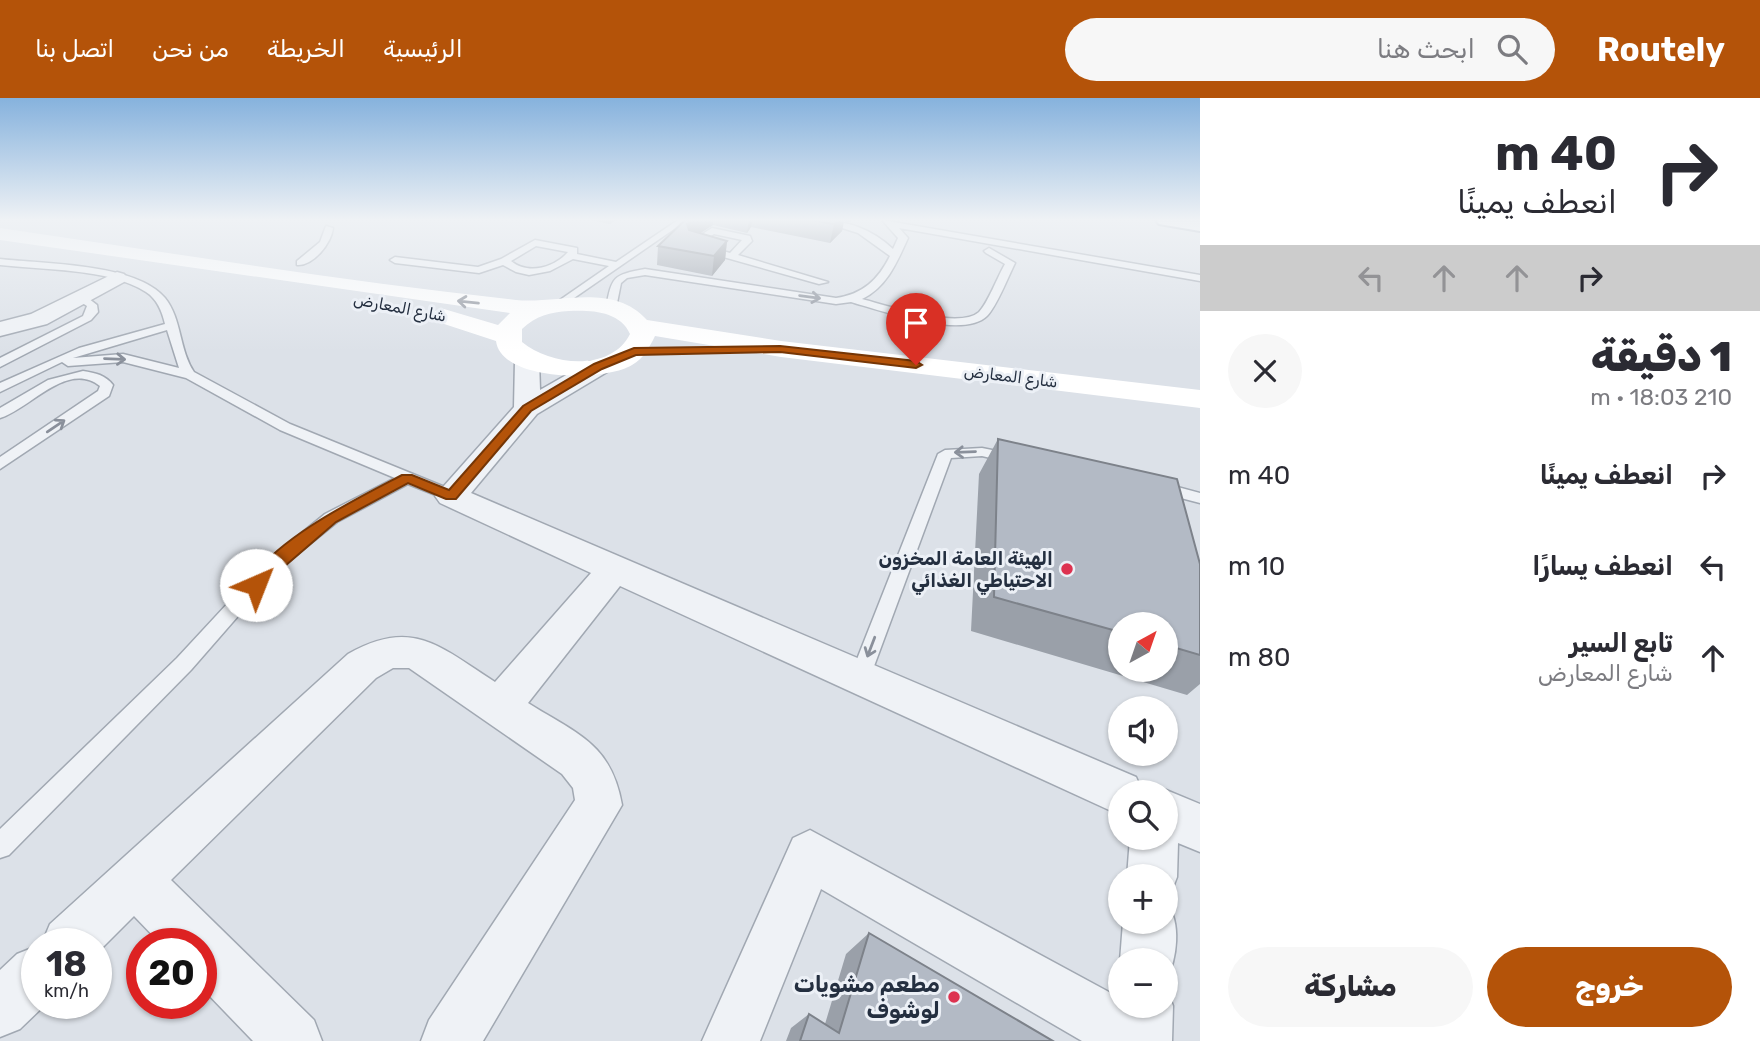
<!DOCTYPE html>
<html lang="ar">
<head>
<meta charset="utf-8">
<style>
  body { margin:0; font-family:Rubik,Vazirmatn,sans-serif; background:#f7f7f7; color:#2b2b33; direction:rtl; height:100vh; display:flex; flex-direction:column; font-size:26px; white-space:nowrap }
  * { box-sizing:border-box; margin:0 }
  p { font-size:23px; color:#7c7c81 }
  .icon { flex:none; width:38px; height:38px; fill:none; stroke:currentColor; stroke-width:2; stroke-linecap:round; stroke-linejoin:round }
  .map { position:relative; flex:1; overflow:hidden; direction:ltr }
  .details { display:flex; flex-direction:column; background:#fff; width:560px }
  .details>* { flex:none }
  .hud { background:#fff; color:#2b2b33; overflow:hidden }
  .needle { width:46px; rotate:40deg }
  .fabs { position:absolute; left:1108px; top:514px; display:grid; gap:14px }
  .fabs a { display:grid; place-items:center; width:70px; height:70px; border-radius:50%; background:#fff; box-shadow:0 2px 5px #0004; font-size:35px }
  .speed { position:absolute; left:21px; top:830px; display:flex; gap:14px; font-size:35px; font-weight:700; text-align:center }
  .speed>* { display:grid; place-content:center; width:91px; height:91px; border-radius:50%; background:#fff; box-shadow:0 2px 5px #0004; line-height:1 }
  .speed small { font-size:18px; font-weight:400 }
  .speed .limit { border:10px solid #d22; background:#fff; color:#111 }
  .pin { position:absolute; display:grid; place-items:center; width:60px; height:60px; color:#fff; margin:-72px -30px; border-radius:50% 50% 50% 0; rotate:-45deg; box-shadow:0 0 7px #0007 }
  .pin .icon { rotate:45deg }
  .me { position:absolute; width:77px; margin:-38px; rotate:44deg; stroke-linejoin:round; filter:drop-shadow(0 0 5px #0008) }
  .turn { display:flex; align-items:center; gap:24px; height:147px; padding:0 28px; font-size:32px }
  .turn .icon { width:91px; height:91px; stroke-width:2.5 }
  .turn b { display:block; font-size:49px; line-height:60px }
  .lanes { display:flex; align-items:center; height:66px; padding:0 28px; background:#0003; justify-content:center; gap:35px; direction:ltr }
  .lanes .off { opacity:.35 }
  .round { display:grid; place-items:center; flex:none; width:74px; height:74px; border-radius:37px; background:#f7f7f7 }
  .head { display:flex; align-items:center; justify-content:space-between; height:119px; padding:0 28px }
  h1 { font-size:42px; font-weight:800; line-height:52px }
  .cta { display:flex; gap:14px; margin-top:auto; padding:14px 28px }
  .cta a { flex:1; height:80px; border-radius:42px; background:#b45309; color:#fff; font-size:28px; font-weight:800; line-height:80px; text-align:center }
  .cta a+a { background:#f7f7f7; color:#2b2b33 }
  ul { padding:0; list-style:none }
  li { display:flex; align-items:center; gap:21px; height:91px; padding:0 28px }
  li div { flex:1 }
  li b { display:block; font-size:26px }
  li em { font-style:normal }
  header { display:flex; align-items:center; gap:42px; box-sizing:border-box; height:98px; padding:0 35px; background:#b45309; color:#fff }
  header strong { font-size:33px }
  nav { display:flex; gap:38px; margin-inline-start:auto; font-size:24px }
  .search { width:490px; height:63px; background:#f7f7f7; display:flex; align-items:center; gap:18px; box-sizing:border-box; padding:0 24px; border-radius:38px; color:#7c7c81; font-size:26px }
  main { display:flex; flex:1; min-height:0 }
  .map>svg:first-child { display:block }
  .lines { fill:none; stroke-linecap:round; stroke-linejoin:round }
  .service-casing { stroke:#a1a8b2; stroke-width:3 }
  .minor-casing { stroke:#a1a8b2; stroke-width:3 }
  .trunk-casing { stroke:#828fa0; stroke-width:4 }
  .service { fill:#eff2f6; fill-rule:evenodd }
  .minor { fill:#eff2f6; fill-rule:evenodd }
  .secondary { fill:#fff; fill-rule:evenodd }
  .trunk { fill:#fff; fill-rule:evenodd }
  .wall { fill:#9aa0a9; fill-rule:evenodd }
  .shaded-wall { fill:#7d828a }
  .building { fill:#b3bac5; stroke:#7d828a; stroke-width:2 }
  .oneway { stroke:#8a909b }
  .oneway2 { stroke:#9297a0 }
  .route { fill:#b45309; stroke:#753606; stroke-width:2 }
  .poi-dot { fill:#dd3250; stroke:#ecf0f6; stroke-width:2.5 }
  .labels { text-anchor:middle; stroke-width:6; stroke-linejoin:round; paint-order:stroke }
  .far-street-label { font-size:16px; fill:#242f40; stroke:#ecf0f6 }
  .poi-label { font-size:19px; font-weight:bold; fill:#242f40; stroke:#ecf0f6; text-anchor:end }
  .near-poi-label { font-size:23px; font-weight:bold; fill:#242f40; stroke:#ecf0f6; text-anchor:end }
</style>
</head>
<body>
<header>
<strong>Routely</strong>
<div class="search"><svg class="icon" aria-label="search" viewBox="0 0 24 24"><circle cx="10" cy="10" r="6"/><path d="M15 15l6 6"/></svg>ابحث هنا</div>
<nav><a>الرئيسية</a><a>الخريطة</a><a>من نحن</a><a>اتصل بنا</a></nav>
</header>
<main>
<section class="details">
<div class="hud">
<div class="turn"><svg class="icon" aria-label="right" viewBox="0 0 24 24"><path d="M7 20v-9h11M14 6l5 5-5 5"/></svg><div><b>40 m</b>انعطف يمينًا</div></div>
<div class="lanes"><svg class="icon off" aria-label="left" viewBox="0 0 24 24"><path d="M17 20v-9H6M10 6l-5 5 5 5"/></svg><svg class="icon off" aria-label="ahead" viewBox="0 0 24 24"><path d="M12 20V5M6 11l6-6 6 6"/></svg><svg class="icon off" aria-label="ahead" viewBox="0 0 24 24"><path d="M12 20V5M6 11l6-6 6 6"/></svg><svg class="icon" aria-label="right" viewBox="0 0 24 24"><path d="M7 20v-9h11M14 6l5 5-5 5"/></svg></div>
</div>
<div class="head"><div><h1>1 دقيقة</h1><p>210 m · 18:03</p></div><a class="round"><svg class="icon" aria-label="close" viewBox="0 0 24 24"><path d="M6 6l12 12M18 6L6 18"/></svg></a></div>
<ul>
<li><svg class="icon" aria-label="right" viewBox="0 0 24 24"><path d="M7 20v-9h11M14 6l5 5-5 5"/></svg><div><b>انعطف يمينًا</b></div><em>40 m</em></li>
<li><svg class="icon" aria-label="left" viewBox="0 0 24 24"><path d="M17 20v-9H6M10 6l-5 5 5 5"/></svg><div><b>انعطف يسارًا</b></div><em>10 m</em></li>
<li><svg class="icon" aria-label="ahead" viewBox="0 0 24 24"><path d="M12 20V5M6 11l6-6 6 6"/></svg><div><b>تابع السير</b><p>شارع المعارض</p></div><em>80 m</em></li>
</ul>
<div class="cta"><a>خروج</a><a>مشاركة</a></div>
</section>
<div class="map">
<svg width="1200" height="943" viewBox="0 0 1200 943">
  <rect width="100%" height="100%" fill="#dce1e8"/>
  <g class="lines">
    <g class="service-casing">
      <g id="service">
        <path d="M678 122H687L561 209 557 208V204L609 168 573 161 550 173 529 177 516 174 503 167 479 175 395 165 390 162 395 159 478 169 501 161 535 142 577 150V156L616 164ZM536 148 568 154C554 170 528 177 511 163Z"/>
        <path d="M817 122C846 122 872 131 893 151L898 140 882 122 1200 177V183L899 130 908 140C897 164 887 189 862 201 885 207 959 232 979 214 988 205 998 178 1005 166L986 155 984 153 989 150 1015 165C1008 179 997 208 987 218 963 242 879 212 851 204L836 206 645 177 627 180 621 185 616 210 611 213 606 210C612 178 613 177 645 171L836 200C863 196 878 182 890 158L858 135Z"/>
        <path d="M326 128 333 130C331 146 313 168 297 167V163L320 144Z"/>
        <path d="M712 130 750 138 752 143 738 157 828 184 819 186 688 149V145ZM714 136 742 142 730 155 698 146Z"/>
        <path d="M0 161C43 166 136 165 165 200 182 221 179 252 194 274L290 326 457 394 459 398 451 403 408 386 337 424 279 471 191 572 9 757 0 760V731L177 560 267 463 325 416 395 380 280 332 186 280 123 264 68 268 62 264 0 294V285L79 250 165 226C162 213 157 201 146 194 109 170 42 172 0 167ZM167 232 179 270 123 256 73 260Z"/>
        <path d="M76 197H84L97 207 98 214 91 222 0 269V260L83 218 87 208 76 201Z"/>
        <path d="M83 273C96 275 105 277 113 287L109 298 0 371V359L98 293 100 288C67 262 30 311 0 320V310L48 282Z"/>
        <path d="M982 350 1017 357 1019 360 1012 365 982 358 951 360 870 579 867 585 860 588 853 585 850 579 938 356 945 352Z"/>
        <path d="M1159 384 1200 395V405L1154 393 1151 389Z"/>
      </g>
    </g>
    <g class="minor-casing">
      <g id="minor">
        <path d="M117 174 124 176 127 180 124 184 47 226 0 238V224L31 216Z"/>
        <path d="M527 255 536 257 539 262 540 292 589 264H607L610 269 607 274 537 316 471 395 1136 679 1143 695H1120V717L620 488 528 605C577 636 611 645 622 707L483 943H421L429 922 575 702 573 690 562 676 409 570H393L376 580 171 782 314 922 322 943H253L201 889V845H160L134 818 96 856V845H42L50 826 348 556C413 519 440 549 495 584L591 475 440 405 435 398 514 309 515 262 518 257Z"/>
        <path d="M1166 692 1200 706V754L1178 745 1177 779 1170 797 1166 799V779H1127L1130 740H1166V695H1159Z"/>
        <path d="M810 732 1120 900V908H1166V889L1173 908 1172 943H1082L821 791 760 943H702L793 740Z"/>
        <path d="M1166 805C1182 824 1177 861 1166 883V863H1120L1123 824H1166Z"/>
        <path d="M37 848V905H47L20 931 0 939V872L17 856Z"/>
      </g>
    </g>
    <g class="trunk-casing">
      <path id="trunk" d="M1156 122H1200V133L1159 126Z"/>
    </g>
    <use href="#service" class="service"/>
    <use href="#minor" class="minor"/>
    <path class="secondary" d="M0 130C172 155 343 183 516 202 559 206 613 184 647 222L781 243 1200 292V310L781 259 655 238C649 250 644 260 632 267 605 284 501 284 496 243L435 223 432 218 435 213 444 211 498 227 510 215 0 142ZM569 213C591 212 620 213 630 236 611 274 551 268 522 244V231C536 218 550 214 569 213Z"/>
    <use href="#trunk" class="trunk"/>
  </g>
  <g class="wall">
    <path d="M591 122H617L610 126Z"/>
    <path d="M685 122H852L850 124 844 123 842 133 830 145 751 129 747 135 713 127 700 135 727 143 725 162 712 178 657 167 658 148Z"/>
    <path d="M998 341 1200 466V586L1187 597 971 533 979 376ZM1120 527H1166V572H1120Z"/>
    <path d="M869 835 1053 943H786L791 930 809 916 825 926 846 856Z"/>
  </g>
  <g class="shaded-wall">
    <path d="M694 122H713V127L685 145 687 126Z"/>
    <path d="M749 122H752L751 129 747 135Z"/>
    <path d="M839 122H844L842 133 830 145 834 126Z"/>
    <path d="M727 143 725 162 712 178 714 158Z"/>
  </g>
  <g class="building">
    <path d="M685 122H694L687 126 689 132 727 143 714 158 658 148Z"/>
    <path d="M810 122H839L834 126Z"/>
    <path d="M998 341 1177 381 1200 466V557L1166 547V527H1120V534L994 499Z"/>
    <path d="M869 835 1053 943H800L809 916 839 935Z"/>
  </g>
  <defs><path id="oneway-shaft" d="M-6 0H5M1.5-3L5.5 0L1.5 3" fill="none" stroke-width="1.6" stroke-linecap="round" stroke-linejoin="round" transform="scale(1.75)"/></defs>
  <g class="oneway">
    <use href="#oneway-shaft" transform="translate(810 199) rotate(8)"/>
    <use href="#oneway-shaft" transform="translate(115 261) rotate(2)"/>
    <use href="#oneway-shaft" transform="translate(56 328) rotate(-34)"/>
    <use href="#oneway-shaft" transform="translate(965 354) rotate(178)"/>
    <use href="#oneway-shaft" transform="translate(871 549) rotate(111)"/>
  </g>
  <use class="oneway2" href="#oneway-shaft" transform="translate(468 204) rotate(-174)"/>
  <linearGradient id="sky" x2="0" y2="1"><stop stop-color="#86b2dd"/><stop offset="0.48" stop-color="#eff2f5"/><stop offset="1" stop-color="#eff2f5" stop-opacity="0"/></linearGradient>
  <rect width="1200" height="254" fill="url(#sky)"/>
  <path class="route" d="M780 248 916 263 922 267 916 270 780 254 636 257 602 271 531 313 456 401H446L408 385 336 424 256 493 247 487C274 441 356 401 402 377H412L449 392 523 308 594 266 634 250Z"/>
  <g class="poi-dot">
    <circle cx="1067" cy="471" r="7"/>
    <circle cx="954" cy="899" r="7"/>
  </g>
  <g class="labels">
    <g class="far-street-label">
      <text transform="translate(400 209) rotate(11)" y="6">شارع المعارض</text>
      <text transform="translate(1011 278) rotate(7)" y="6">شارع المعارض</text>
    </g>
    <g class="poi-label">
      <text x="1053" y="467">الهيئة العامة المخزون<tspan x="1053" dy="22">الاحتياطي الغذائي</tspan></text>
    </g>
    <g class="near-poi-label">
      <text x="940" y="894">مطعم مشويات<tspan x="940" dy="26">لوشوف</tspan></text>
    </g>
  </g>
</svg>
<div class="fabs">
<a><svg class="needle" viewBox="-14 -14 28 28"><path d="M0-13l5 13h-10z" fill="#e53935"/><path d="M0 13l5-13h-10z" fill="#7c7c81"/></svg></a>
<a><svg class="icon" aria-label="sound" viewBox="0 0 24 24"><path d="M4 9h4l5-4v14l-5-4H4zM17 9q2 3 0 6"/></svg></a>
<a><svg class="icon" aria-label="search" viewBox="0 0 24 24"><circle cx="10" cy="10" r="6"/><path d="M15 15l6 6"/></svg></a>
<a>+</a>
<a>−</a>
</div>
<div class="speed"><div>18<small>km/h</small></div><div class="limit">20</div></div>
<div class="pin" style="left:916px;top:267px;background:#d93025"><svg class="icon" aria-label="arrive" viewBox="0 0 24 24"><path d="M6 21V4h12l-3 4 3 4H6"/></svg></div>
<svg class="me" style="left:256px;top:487px" viewBox="-20 -20 40 40"><circle r="19" fill="#fff"/><path d="M0-13L10 11 0 6-10 11z" fill="#b45309"/></svg>
</div>
</main>
</body>
</html>
